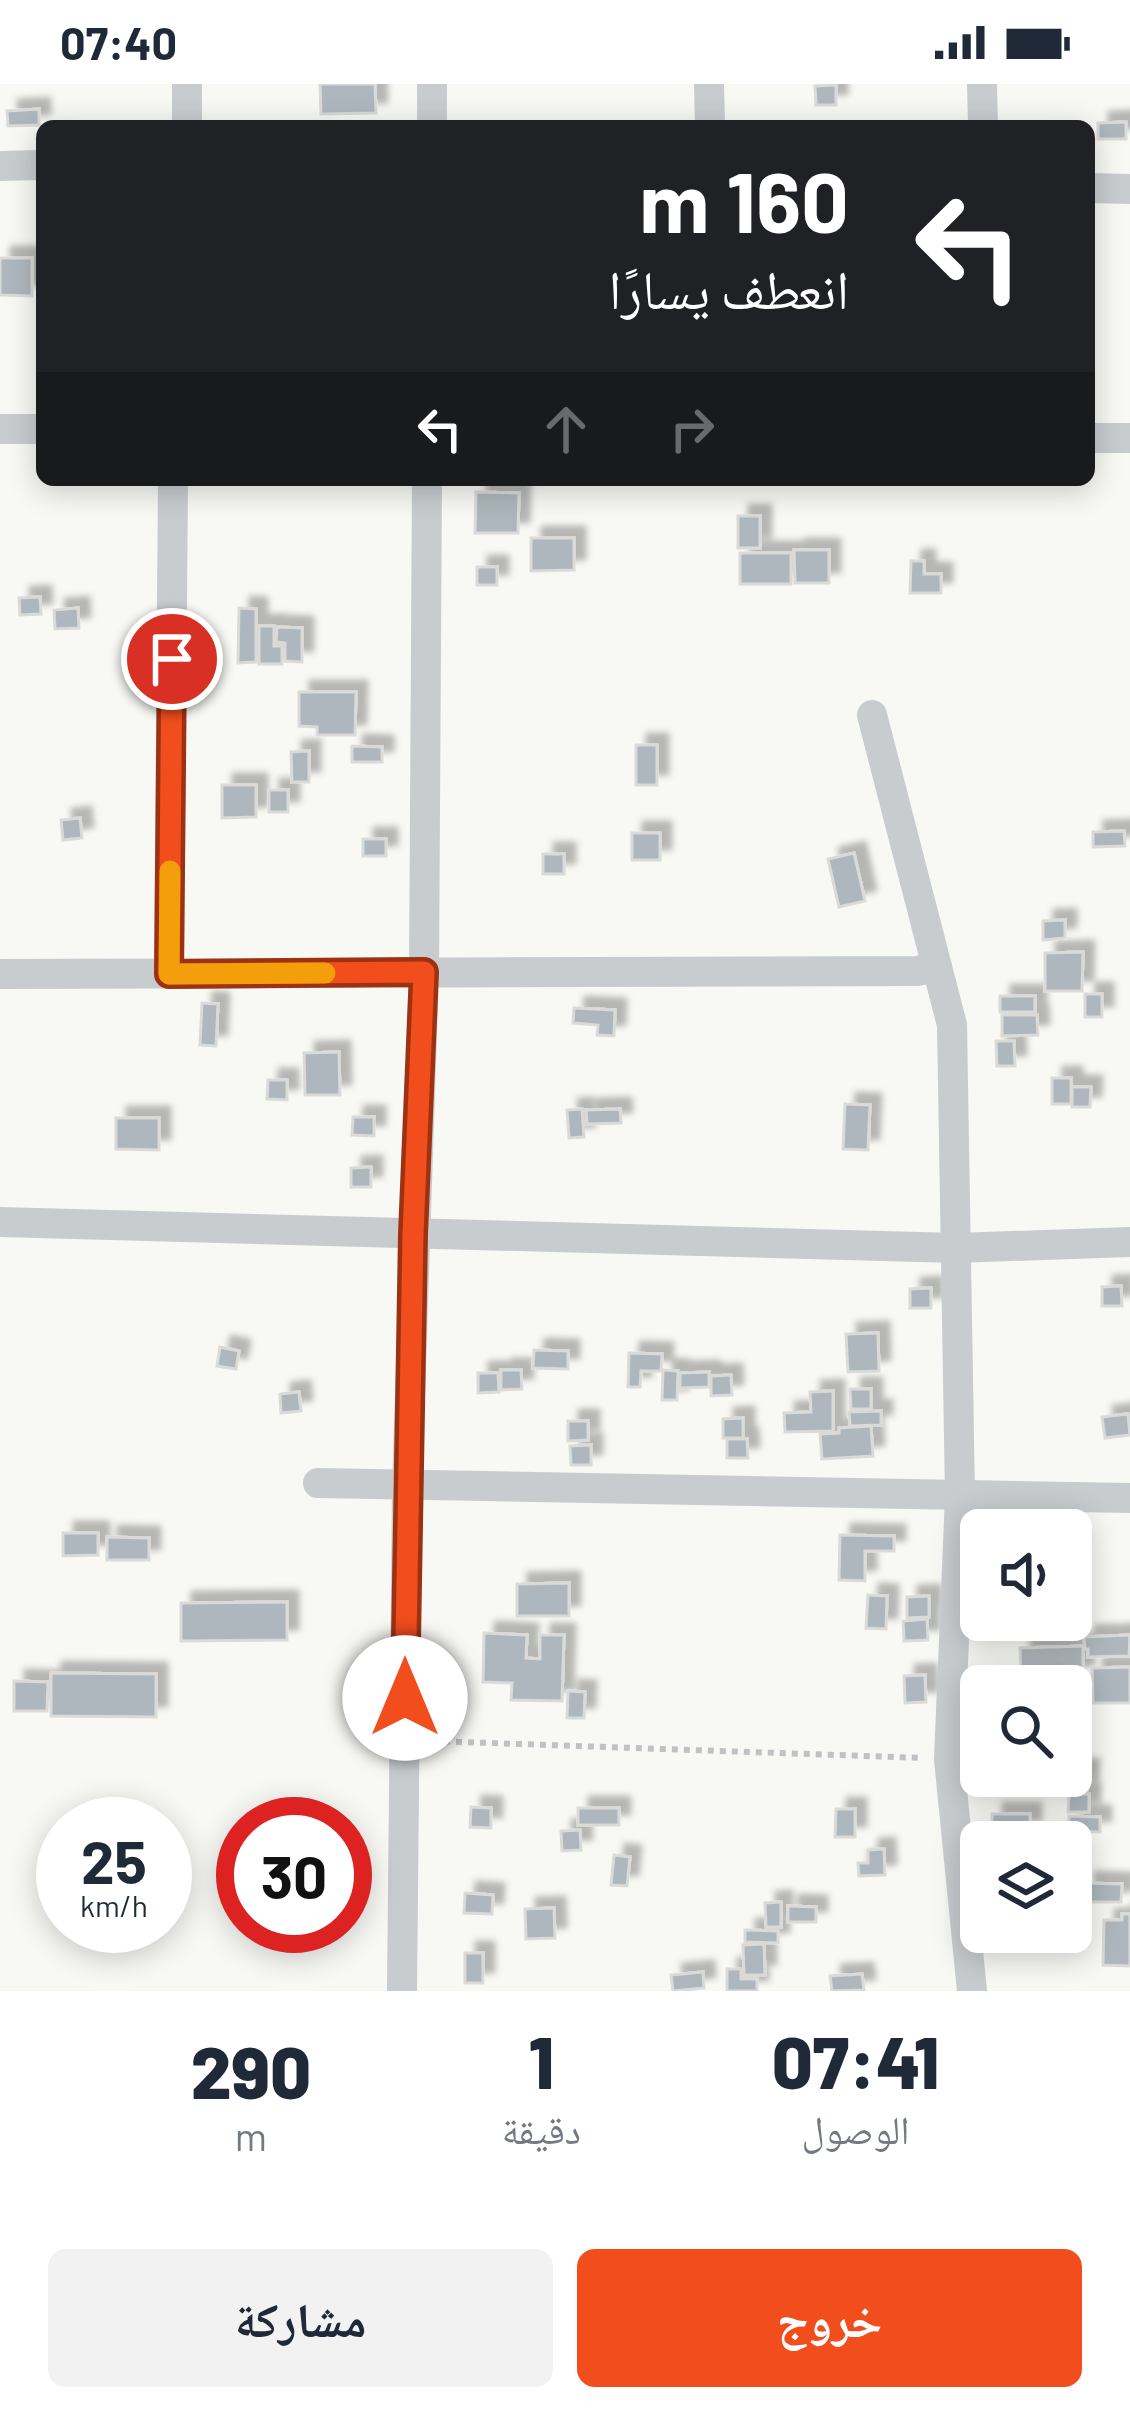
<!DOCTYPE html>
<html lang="ar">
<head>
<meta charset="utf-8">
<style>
  body { margin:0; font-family:Barlow,"Noto Naskh Arabic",sans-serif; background:#f2f2f3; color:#1f2937; direction:rtl; height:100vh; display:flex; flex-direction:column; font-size:45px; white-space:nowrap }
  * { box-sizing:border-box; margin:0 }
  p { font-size:39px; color:#747a83 }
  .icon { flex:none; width:66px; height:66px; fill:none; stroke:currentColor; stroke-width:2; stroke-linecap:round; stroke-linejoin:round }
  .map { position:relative; height:1907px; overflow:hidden; direction:ltr }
  .drawer { display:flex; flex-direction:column; background:#fff; flex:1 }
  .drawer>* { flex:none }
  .banner { position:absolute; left:36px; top:36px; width:1059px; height:366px; border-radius:18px; box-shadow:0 6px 30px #0003; direction:rtl; background:#202124; color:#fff; overflow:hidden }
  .buttons { position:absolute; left:960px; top:1425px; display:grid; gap:24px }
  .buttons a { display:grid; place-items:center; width:132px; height:132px; border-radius:18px; background:#fff; box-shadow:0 6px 30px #0003; font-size:60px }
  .speed { position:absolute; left:36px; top:1713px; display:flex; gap:24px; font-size:60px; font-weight:700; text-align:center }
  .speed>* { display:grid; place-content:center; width:156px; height:156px; border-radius:50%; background:#fff; box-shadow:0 6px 30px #0003; line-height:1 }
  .speed small { font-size:30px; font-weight:400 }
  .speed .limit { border:18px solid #d22; background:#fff; color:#111 }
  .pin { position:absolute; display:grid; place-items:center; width:102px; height:102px; color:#fff; margin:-51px; border:6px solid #fff; border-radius:50%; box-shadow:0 3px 12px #0007 }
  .me { position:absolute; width:132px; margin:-66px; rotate:0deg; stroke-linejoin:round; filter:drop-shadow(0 0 9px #0008) }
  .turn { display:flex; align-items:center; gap:42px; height:252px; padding:0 48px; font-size:54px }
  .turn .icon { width:156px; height:156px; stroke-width:2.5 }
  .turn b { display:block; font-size:84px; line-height:102px }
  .lanes { display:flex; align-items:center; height:114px; padding:0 48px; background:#0003; justify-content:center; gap:60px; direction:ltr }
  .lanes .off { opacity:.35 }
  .eta { display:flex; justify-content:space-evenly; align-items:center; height:204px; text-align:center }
  .eta b { font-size:72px; font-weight:800; line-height:84px }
  .cta { display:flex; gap:24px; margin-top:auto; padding:24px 48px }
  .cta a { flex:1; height:138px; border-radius:18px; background:#f14d1d; color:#fff; font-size:48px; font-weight:800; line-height:138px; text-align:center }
  .cta a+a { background:#f2f2f3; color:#1f2937 }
  .status { display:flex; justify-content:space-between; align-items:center; height:84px; padding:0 60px; background:#fff; direction:ltr }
  .status svg { height:33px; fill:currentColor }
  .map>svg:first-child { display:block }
  .building { fill:#aeb7bd; stroke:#dadad8; stroke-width:3; filter:url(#shadow) }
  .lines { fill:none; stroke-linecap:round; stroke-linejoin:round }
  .path { stroke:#bfc2c4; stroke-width:6; stroke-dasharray:6 6; stroke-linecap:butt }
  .minor { stroke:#c8cccf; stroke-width:30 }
  .route-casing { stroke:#9d3213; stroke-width:30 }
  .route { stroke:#f14d1d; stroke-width:21 }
  .slow { stroke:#f59e0b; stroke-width:21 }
</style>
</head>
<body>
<div class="status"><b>07:40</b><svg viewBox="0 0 49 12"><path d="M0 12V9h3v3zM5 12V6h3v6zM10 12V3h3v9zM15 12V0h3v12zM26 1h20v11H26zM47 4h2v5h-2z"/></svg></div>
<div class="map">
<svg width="1130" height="1907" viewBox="0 0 1130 1907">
  <defs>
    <filter id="shadow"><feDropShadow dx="11" dy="-11" stdDeviation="3" flood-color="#0004"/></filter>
  </defs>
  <rect width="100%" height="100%" fill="#f8f8f5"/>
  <g class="building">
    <path d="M320 0H375L376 29 321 30Z"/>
    <path d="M836 1V21H816L815 2Z"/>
    <path d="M39 25V41L8 42 7 27Z"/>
    <path d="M1126 38V55H1098V39Z"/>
    <path d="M0 174H32V212L0 211Z"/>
    <path d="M476 408 519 409 518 449H475Z"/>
    <rect x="738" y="432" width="22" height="32"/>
    <path d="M531 454H574V486L531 487Z"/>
    <path d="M794 466H829V499H795Z"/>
    <rect x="740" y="469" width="51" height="31"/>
    <path d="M911 477H924V490H941V509H910Z"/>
    <rect x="477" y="483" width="20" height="18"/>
    <path d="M40 513 41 530 20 531 19 514Z"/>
    <path d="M78 524 79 544 55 545 54 526Z"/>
    <path d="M239 524 256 525V578L238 579Z"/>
    <path d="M259 542H274V562H282V580H259Z"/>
    <path d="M277 543 302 544V578L285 577V559L276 558Z"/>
    <path d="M299 608H356L355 651H317V643L299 642Z"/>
    <rect x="636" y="661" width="21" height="40"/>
    <path d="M352 662 382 663V678H352Z"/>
    <path d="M309 667V698H292L291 668Z"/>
    <path d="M222 701H256V733L222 734Z"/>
    <rect x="269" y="706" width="19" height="22"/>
    <path d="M80 734 82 754 63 756 61 736Z"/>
    <path d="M1124 747 1125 762 1093 763V748Z"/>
    <rect x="632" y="749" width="28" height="27"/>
    <rect x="363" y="755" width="23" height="17"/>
    <path d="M854 769 865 817 839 823 828 775Z"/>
    <rect x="543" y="770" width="21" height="20"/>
    <path d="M1065 836V854L1043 856V837Z"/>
    <path d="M1083 868 1082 907H1045V869Z"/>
    <rect x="1085" y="910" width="17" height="23"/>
    <rect x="1000" y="912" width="35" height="16"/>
    <path d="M202 919 218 920 216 962 200 961Z"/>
    <path d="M574 924 615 926 614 952 597 951 598 941 573 939Z"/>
    <path d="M1002 931H1037L1038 951 1002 952Z"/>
    <path d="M996 957H1014L1015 982H997Z"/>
    <path d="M339 968 340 1011H305L304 969Z"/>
    <rect x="1052" y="994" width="19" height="26"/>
    <path d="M268 996H287V1016L267 1015Z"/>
    <path d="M1072 1003H1091L1090 1023H1072Z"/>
    <path d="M845 1020 870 1021 868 1066 843 1065Z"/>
    <path d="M582 1025 584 1053 569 1054 567 1026Z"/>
    <path d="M620 1025 621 1039 587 1040 586 1026Z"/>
    <path d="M353 1033H374V1052L352 1051Z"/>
    <path d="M116 1034H159V1066L116 1065Z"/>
    <path d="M371 1083V1103H351V1084Z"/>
    <path d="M1121 1202 1122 1222H1102V1203Z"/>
    <path d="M931 1204V1224H910V1205Z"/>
    <path d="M878 1249 879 1287 848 1288 846 1250Z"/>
    <path d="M220 1263 239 1267 236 1285 217 1282Z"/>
    <path d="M534 1266 568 1267V1285L533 1284Z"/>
    <path d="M629 1269 662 1270 661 1287H641L640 1303H628Z"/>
    <path d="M501 1286H521L522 1305 501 1306Z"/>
    <path d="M663 1286 678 1287 677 1316H662Z"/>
    <path d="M709 1288V1303L680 1304V1289Z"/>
    <path d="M478 1289H498L499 1308 478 1309Z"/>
    <path d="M731 1291 732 1311 711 1312V1292Z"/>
    <path d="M850 1305H871V1325H851Z"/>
    <path d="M833 1307V1347L785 1348 784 1329 811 1328 810 1308Z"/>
    <path d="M299 1308 301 1327 281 1329 280 1310Z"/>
    <path d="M881 1327V1341L850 1342 849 1328Z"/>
    <path d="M1128 1330 1130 1351 1105 1354 1102 1333Z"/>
    <path d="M743 1334V1354H723V1335Z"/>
    <path d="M568 1337H588V1356L568 1357Z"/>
    <path d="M871 1342 873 1372 822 1375 820 1350 839 1349V1344Z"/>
    <path d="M727 1355H747L748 1374H727Z"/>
    <path d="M591 1361V1381H571L570 1362Z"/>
    <path d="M63 1449H98V1471L63 1472Z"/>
    <path d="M840 1451 894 1452V1467H865V1497L839 1496Z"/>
    <path d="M107 1453 149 1454V1476H107Z"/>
    <path d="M569 1499V1532H517V1500Z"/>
    <path d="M868 1511 887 1512 886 1545 866 1544Z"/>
    <path d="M929 1512V1533L907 1534V1513Z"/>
    <path d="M287 1518V1556L181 1557V1519Z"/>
    <path d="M927 1535 928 1556 904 1557 903 1537Z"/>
    <path d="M484 1549 527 1551 526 1574 540 1575V1551H564L562 1617 511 1616 512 1599 483 1598Z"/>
    <path d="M1130 1551 1129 1572 1088 1573V1565H1085L1084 1553Z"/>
    <path d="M1083 1562V1592L1021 1593 1020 1564Z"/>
    <path d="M1130 1583V1619H1093L1092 1584Z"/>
    <path d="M51 1589 156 1590V1633L51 1632Z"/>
    <path d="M925 1591 926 1618 905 1619 904 1592Z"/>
    <path d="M14 1597 48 1598 47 1627H14Z"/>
    <path d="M568 1607 585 1608 584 1634H567Z"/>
    <path d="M1071 1686H1088L1087 1706H1066Z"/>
    <path d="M1069 1710H1089V1728H1068Z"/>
    <path d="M471 1723 491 1724V1744L470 1743Z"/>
    <rect x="578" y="1724" width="41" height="17"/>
    <path d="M836 1725H855V1753H835Z"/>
    <rect x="992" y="1730" width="38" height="17"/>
    <path d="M1069 1732 1100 1733V1748L1069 1747Z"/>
    <path d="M580 1746 581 1766 562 1767 561 1747Z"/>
    <path d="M884 1765 885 1791 859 1792 858 1779H868V1766Z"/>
    <path d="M614 1771 630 1773 627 1802 611 1801Z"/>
    <path d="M1084 1799 1122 1800 1121 1818H1084Z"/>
    <path d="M465 1809 493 1811 492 1830 464 1829Z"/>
    <path d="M781 1818V1843H766L765 1819Z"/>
    <path d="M788 1822 816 1823V1838H788Z"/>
    <path d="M554 1824 555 1854 526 1855 525 1825Z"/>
    <path d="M1122 1830H1130V1882L1103 1881 1104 1836H1122Z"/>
    <path d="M745 1846 778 1847V1859L745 1858Z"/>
    <path d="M764 1860 765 1891H744L743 1861Z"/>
    <rect x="465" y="1869" width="18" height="30"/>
    <path d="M727 1885H741V1895H757V1907H727Z"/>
    <path d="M703 1888 704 1904 673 1907 671 1891Z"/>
    <path d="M862 1890 864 1906 832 1907 830 1892Z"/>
  </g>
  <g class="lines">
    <path class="path" d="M432 1657 923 1674"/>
    <g class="minor">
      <path d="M709 0 710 42"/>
      <path d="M982 0 983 42"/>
      <path d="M187 42V0"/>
      <path d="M432 42V0"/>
      <path d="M0 82 42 81"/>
      <path d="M1089 104 1130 105"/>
      <path d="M0 345H42"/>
      <path d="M1089 354H1130"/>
      <path d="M872 631 952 941 960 1412 949 1675 972 1907"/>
      <path d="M169 889 173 396"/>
      <path d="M0 890 917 887 937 883"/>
      <path d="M0 1138 956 1164 1130 1158"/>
      <path d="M318 1399 1130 1414"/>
      <path d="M402 1907 407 1401 424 888 427 396"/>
    </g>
  </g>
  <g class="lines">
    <g class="route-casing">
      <path id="route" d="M172 575 169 890 424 888 413 1150 405 1614"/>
    </g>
    <use href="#route" class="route"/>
    <path class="slow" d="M170 787 169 890 325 889"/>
  </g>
</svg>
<div class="buttons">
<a><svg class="icon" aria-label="sound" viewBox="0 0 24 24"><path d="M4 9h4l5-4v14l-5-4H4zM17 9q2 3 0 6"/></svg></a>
<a><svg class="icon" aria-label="search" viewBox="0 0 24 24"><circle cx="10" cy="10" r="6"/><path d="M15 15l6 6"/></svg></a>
<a><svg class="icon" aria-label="layers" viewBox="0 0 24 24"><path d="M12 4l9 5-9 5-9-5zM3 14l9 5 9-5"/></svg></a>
</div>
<div class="speed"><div>25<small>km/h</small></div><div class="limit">30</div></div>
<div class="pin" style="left:172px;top:575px;background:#d93025"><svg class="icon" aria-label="arrive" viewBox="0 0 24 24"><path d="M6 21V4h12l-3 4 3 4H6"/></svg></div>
<svg class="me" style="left:405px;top:1614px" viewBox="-20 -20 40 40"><circle r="19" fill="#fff"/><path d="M0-13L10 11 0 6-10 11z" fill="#f14d1d"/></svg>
<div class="banner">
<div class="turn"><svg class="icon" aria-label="left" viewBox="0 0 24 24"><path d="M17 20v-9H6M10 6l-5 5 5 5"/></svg><div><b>160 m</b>انعطف يسارًا</div></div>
<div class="lanes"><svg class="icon" aria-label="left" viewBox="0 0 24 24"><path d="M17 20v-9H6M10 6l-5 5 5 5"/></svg><svg class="icon off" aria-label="ahead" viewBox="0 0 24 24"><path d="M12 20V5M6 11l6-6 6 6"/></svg><svg class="icon off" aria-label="right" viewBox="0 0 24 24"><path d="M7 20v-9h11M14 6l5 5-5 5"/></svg></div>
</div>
</div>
<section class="drawer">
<div class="eta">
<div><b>07:41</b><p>الوصول</p></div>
<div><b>1</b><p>دقيقة</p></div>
<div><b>290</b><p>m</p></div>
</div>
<div class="cta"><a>خروج</a><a>مشاركة</a></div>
</section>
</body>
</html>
